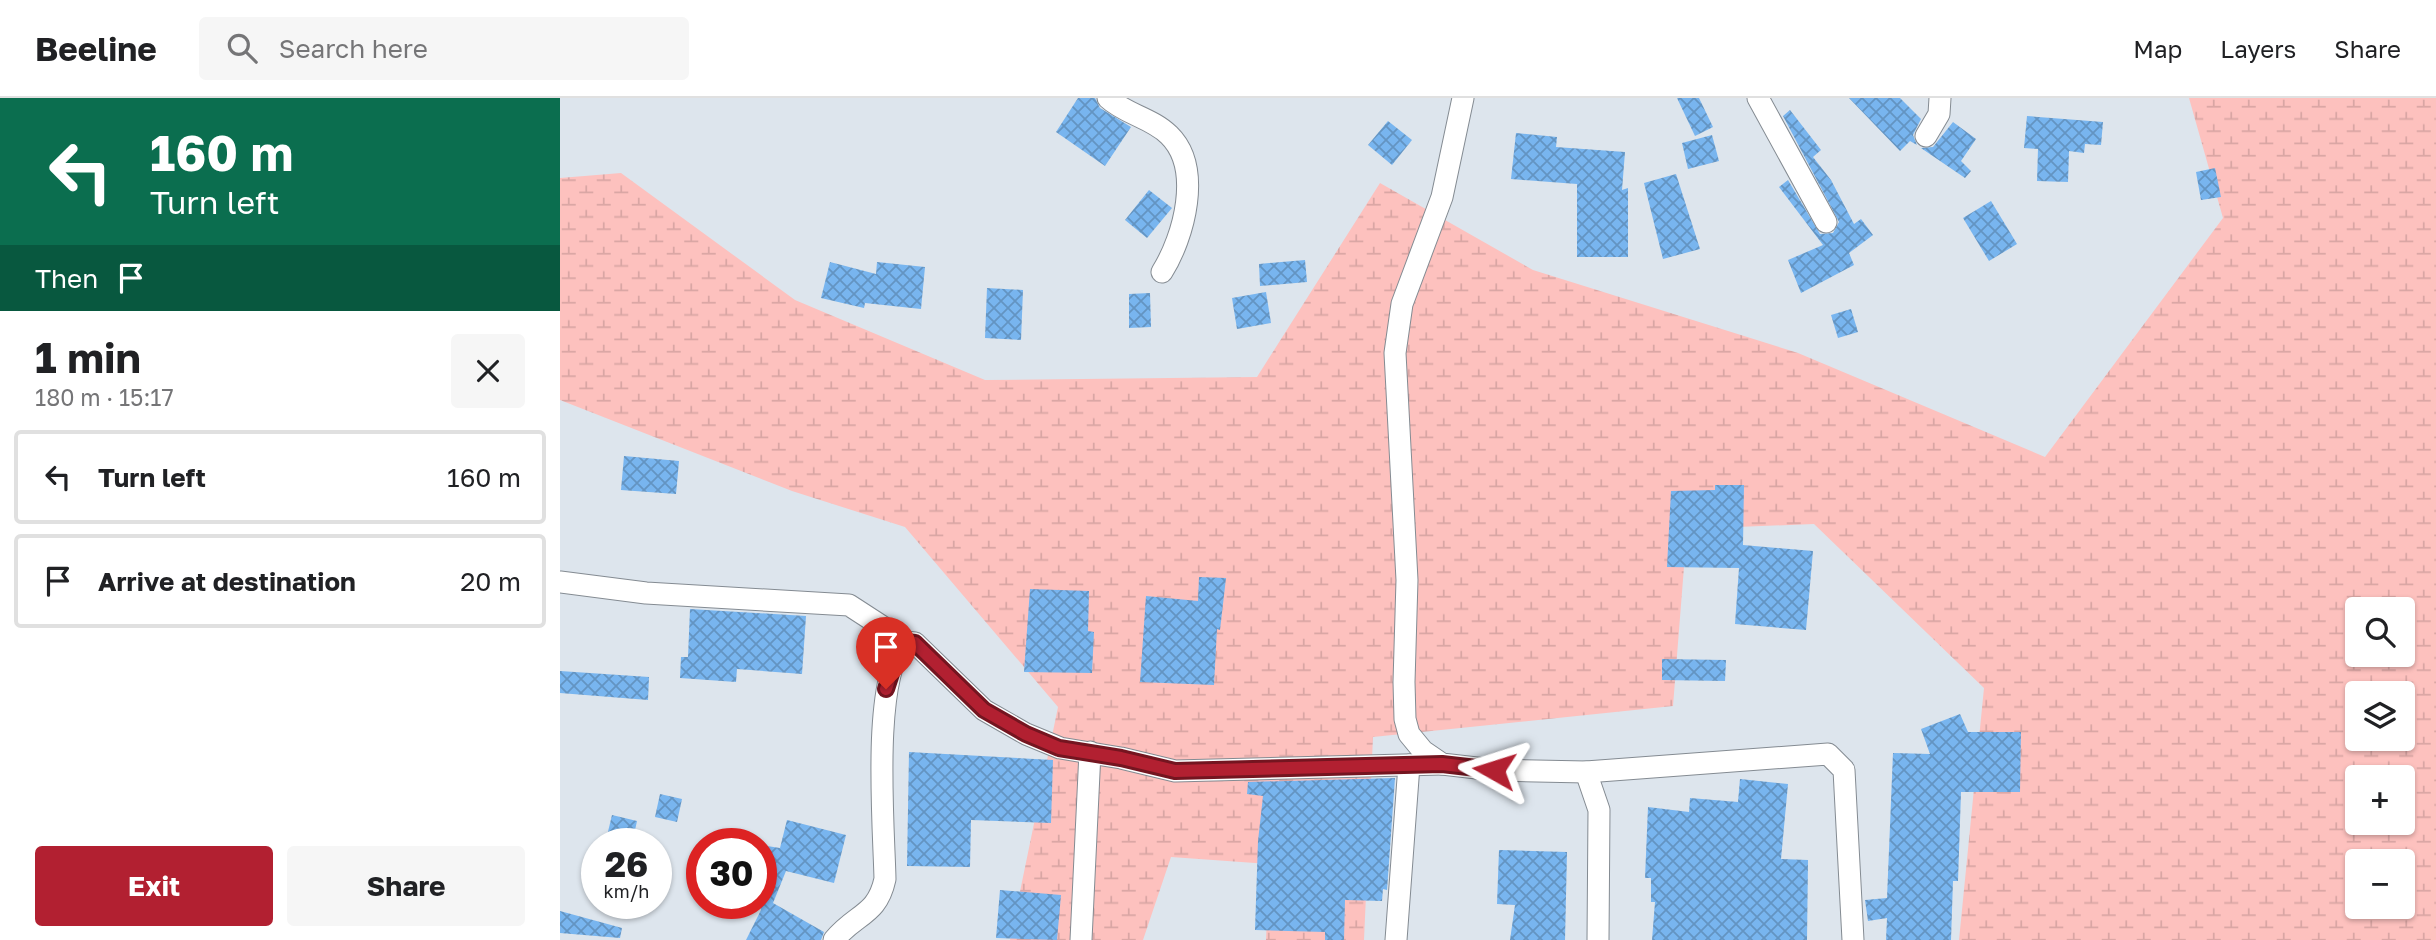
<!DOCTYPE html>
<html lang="en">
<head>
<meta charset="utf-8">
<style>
  body { margin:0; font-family:"Golos Text",sans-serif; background:#f6f6f6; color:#202124; height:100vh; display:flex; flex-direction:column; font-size:26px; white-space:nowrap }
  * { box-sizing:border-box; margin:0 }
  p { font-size:23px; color:#757577 }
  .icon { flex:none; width:38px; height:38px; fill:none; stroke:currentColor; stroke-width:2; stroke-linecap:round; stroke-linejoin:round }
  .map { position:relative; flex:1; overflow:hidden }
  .drawer { display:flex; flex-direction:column; background:#fff; width:560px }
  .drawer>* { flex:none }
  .top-card { background:#0b6e4f; color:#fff; overflow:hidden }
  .fabs { position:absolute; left:1785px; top:499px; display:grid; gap:14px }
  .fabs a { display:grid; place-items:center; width:70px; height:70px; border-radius:7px; background:#fff; box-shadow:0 2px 5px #0004; font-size:35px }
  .speed { position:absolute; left:21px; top:730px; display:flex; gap:14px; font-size:35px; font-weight:700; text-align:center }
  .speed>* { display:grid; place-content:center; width:91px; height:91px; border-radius:50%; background:#fff; box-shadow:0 2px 5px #0004; line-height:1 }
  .speed small { font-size:18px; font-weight:400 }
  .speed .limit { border:10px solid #d22; background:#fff; color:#111 }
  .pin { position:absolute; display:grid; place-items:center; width:60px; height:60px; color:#fff; margin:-72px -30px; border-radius:50% 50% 50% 0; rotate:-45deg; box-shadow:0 0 7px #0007 }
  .pin .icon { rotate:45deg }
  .me { position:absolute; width:77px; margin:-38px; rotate:276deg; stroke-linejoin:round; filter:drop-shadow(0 0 5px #0008) }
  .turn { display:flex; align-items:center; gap:24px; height:147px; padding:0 35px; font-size:32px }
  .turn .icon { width:91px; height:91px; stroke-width:2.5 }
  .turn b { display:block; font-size:49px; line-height:60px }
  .then { display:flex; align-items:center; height:66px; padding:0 35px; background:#0003; gap:14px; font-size:26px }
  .round { display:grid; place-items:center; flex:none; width:74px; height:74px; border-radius:7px; background:#f6f6f6 }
  .overview { display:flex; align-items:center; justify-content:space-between; height:119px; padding:0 35px }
  h1 { font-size:42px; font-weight:700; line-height:52px }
  .cta { display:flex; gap:14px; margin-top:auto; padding:14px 35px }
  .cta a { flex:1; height:80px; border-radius:7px; background:#b22031; color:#fff; font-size:28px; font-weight:700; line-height:80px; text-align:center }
  .cta a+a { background:#f6f6f6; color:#202124 }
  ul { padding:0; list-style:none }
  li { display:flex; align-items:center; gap:21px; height:94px; margin:0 14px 10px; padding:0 21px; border:4px solid #e0e0e0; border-radius:7px }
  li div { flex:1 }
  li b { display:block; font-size:26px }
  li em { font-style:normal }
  header { display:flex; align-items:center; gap:42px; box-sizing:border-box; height:98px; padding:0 35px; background:#fff; border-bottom:2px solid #e0e0e0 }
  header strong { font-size:33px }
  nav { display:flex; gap:38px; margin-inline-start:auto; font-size:24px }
  .search { width:490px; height:63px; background:#f6f6f6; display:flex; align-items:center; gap:18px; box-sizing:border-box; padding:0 24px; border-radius:7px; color:#757577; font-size:26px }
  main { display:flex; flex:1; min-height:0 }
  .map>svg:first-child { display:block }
  .wetland { fill:url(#wetland-marsh); fill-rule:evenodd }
  .building { fill:url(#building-cross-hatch) }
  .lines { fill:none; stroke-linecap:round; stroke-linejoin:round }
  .minor-casing { stroke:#848b92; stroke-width:23 }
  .minor { stroke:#fff; stroke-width:21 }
  .route-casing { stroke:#741520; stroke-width:18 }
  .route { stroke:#b22031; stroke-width:12 }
</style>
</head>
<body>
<header>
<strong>Beeline</strong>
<div class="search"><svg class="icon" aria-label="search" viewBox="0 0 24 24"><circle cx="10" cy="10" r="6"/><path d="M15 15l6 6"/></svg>Search here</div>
<nav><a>Map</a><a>Layers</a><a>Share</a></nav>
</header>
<main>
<section class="drawer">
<div class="top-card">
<div class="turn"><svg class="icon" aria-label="left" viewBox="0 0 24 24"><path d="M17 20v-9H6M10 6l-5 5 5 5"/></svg><div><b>160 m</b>Turn left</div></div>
<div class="then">Then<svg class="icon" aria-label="arrive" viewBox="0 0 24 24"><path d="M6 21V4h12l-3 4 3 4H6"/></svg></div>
</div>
<div class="overview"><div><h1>1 min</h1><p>180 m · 15:17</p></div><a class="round"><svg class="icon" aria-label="close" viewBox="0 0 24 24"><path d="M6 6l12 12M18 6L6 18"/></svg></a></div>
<ul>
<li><svg class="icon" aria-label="left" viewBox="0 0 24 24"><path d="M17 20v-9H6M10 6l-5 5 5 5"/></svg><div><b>Turn left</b></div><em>160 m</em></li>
<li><svg class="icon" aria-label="arrive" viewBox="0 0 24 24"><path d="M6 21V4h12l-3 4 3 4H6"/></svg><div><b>Arrive at destination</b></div><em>20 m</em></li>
</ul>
<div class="cta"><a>Exit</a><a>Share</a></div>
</section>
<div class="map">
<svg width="1876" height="842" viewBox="0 0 1876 842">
  <defs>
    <pattern id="wetland-marsh" width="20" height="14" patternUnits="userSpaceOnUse" patternTransform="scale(1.75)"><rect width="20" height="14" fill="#fdc1be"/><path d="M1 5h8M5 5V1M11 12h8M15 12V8" fill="none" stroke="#d9a6a4"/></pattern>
    <pattern id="building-cross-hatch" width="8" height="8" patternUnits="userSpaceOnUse" patternTransform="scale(1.75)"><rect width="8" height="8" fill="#78b5ef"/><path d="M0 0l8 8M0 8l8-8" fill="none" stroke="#6394c2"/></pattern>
  </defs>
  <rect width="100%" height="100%" fill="#dde5ed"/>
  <path class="wetland" d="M1629 0H1876V842H1399L1424 590 1254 426 1127 431 1113 608 813 639 804 842H706L709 766 611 759 583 842H450L498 609 345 429 232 393 0 302V80L61 75 235 202 425 282 697 279 820 85 973 172 1238 255 1485 359 1663 120ZM1797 511H1843V556H1797ZM1797 595H1843V640H1797ZM1797 679H1843V724H1797ZM1797 763H1843V808H1797Z"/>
  <g class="building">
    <path d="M518 0H535L540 10 571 29 545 68 496 34Z"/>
    <path d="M1117 0H1139L1153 29 1135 38Z"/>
    <path d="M1289 0H1340L1361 21 1353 37 1357 47 1350 43 1340 53Z"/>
    <path d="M1230 12 1261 52 1253 59 1271 82 1294 126 1301 121 1313 137 1289 155 1294 167 1241 195 1228 162 1263 147 1219 89 1228 82 1260 136 1273 135 1279 124 1223 18Z"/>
    <path d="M1467 18 1543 24 1541 47 1525 46 1524 55 1509 53 1508 84 1477 83 1478 51 1464 50Z"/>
    <path d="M828 23 852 42 832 67 808 47Z"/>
    <path d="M1393 24 1416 41 1401 63 1411 73 1405 80 1361 50 1373 49Z"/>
    <path d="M956 35 997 39 996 49 1065 54 1062 92 1068 90V159H1017V86L951 81Z"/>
    <path d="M1152 37 1159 63 1128 71 1122 45Z"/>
    <path d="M1655 70 1661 99 1641 102 1636 74Z"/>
    <path d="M1116 76 1140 151 1103 161 1084 85Z"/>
    <path d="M589 92 612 110 587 140 565 122Z"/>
    <path d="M1431 103 1457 146 1429 163 1403 120Z"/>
    <path d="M745 162 747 184 700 188 699 166Z"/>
    <path d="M270 164 316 176 317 164 365 169 361 211 305 205 304 210 261 200Z"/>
    <path d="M427 190 463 192 461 242 425 240Z"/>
    <path d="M706 194 711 225 677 231 672 200Z"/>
    <path d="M590 195 591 229 569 230V196Z"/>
    <path d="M1291 211 1298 234 1278 240 1271 217Z"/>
    <path d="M64 358 119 363 116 396 61 392Z"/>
    <path d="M1155 387H1184L1183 447 1253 453 1246 532 1175 526 1179 470 1107 469 1111 393 1155 392Z"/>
    <path d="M639 479 666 480 660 532 657 531 654 587 580 584 586 498 638 503Z"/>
    <path d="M470 491 529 493 528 533 534 534 532 575 464 574Z"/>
    <path d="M130 511 246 518 242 576 177 571 176 584 120 580 121 559H128Z"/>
    <path d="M1102 561 1166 562 1165 583 1102 582Z"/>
    <path d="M0 573 89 579 88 602 0 595Z"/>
    <path d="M1400 616 1408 634H1461L1460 694H1401L1398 783H1393L1391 842H1326L1327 820 1308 823 1305 802 1327 800 1333 655 1370 656 1361 631Z"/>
    <path d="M349 654 493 662 491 725 411 722 410 769 347 768Z"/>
    <path d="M835 680 827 792 823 791 822 803 785 802 784 842H765V834L695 832 698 743 703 698 687 696 688 684Z"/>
    <path d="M1180 681 1228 686 1221 761 1248 762 1247 842H1092L1095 804H1091V780H1085L1088 709 1129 714 1130 700 1178 704Z"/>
    <path d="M100 696 122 701 117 724 95 719Z"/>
    <path d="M52 717 77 723 72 746 46 742Z"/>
    <path d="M227 722 286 737 274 785 226 773 213 805 264 834 261 842H186L201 812V747L220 750Z"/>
    <path d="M939 752 1007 754 1005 842H950L955 807 937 806Z"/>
    <path d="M440 792 501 797 497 842 436 840Z"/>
    <path d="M0 813 62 830 60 840 0 835Z"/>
  </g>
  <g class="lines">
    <g class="minor-casing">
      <g id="minor">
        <path d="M548 0C565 16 592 20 609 37 643 70 624 139 602 174"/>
        <path d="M903 0 882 99 842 206 835 255 847 482 844 584 845 621 849 636 863 653 882 666 934 672 1026 674 1268 656 1284 672 1293 842"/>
        <path d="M1198 0 1266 124"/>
        <path d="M1366 38 1379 16 1380 0"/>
        <path d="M0 484 86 495 289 507 346 544 355 545 424 612 466 636 500 650 561 660 615 673 882 666"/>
        <path d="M1026 674 1039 712 1038 842"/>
        <path d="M274 842C296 815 317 818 325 781 324 731 311 577 346 544"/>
        <path d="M521 842 530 654"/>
        <path d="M836 842 849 667"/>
      </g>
    </g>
    <use href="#minor" class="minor"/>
  </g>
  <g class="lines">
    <g class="route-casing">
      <path id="route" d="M326 591 339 551 346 544 355 545 424 612 466 636 499 650 561 660 615 673 882 666 934 672"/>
    </g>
    <use href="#route" class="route"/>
  </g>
</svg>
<div class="fabs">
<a><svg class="icon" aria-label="search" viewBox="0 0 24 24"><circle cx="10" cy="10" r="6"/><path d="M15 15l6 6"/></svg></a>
<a><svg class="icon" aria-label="layers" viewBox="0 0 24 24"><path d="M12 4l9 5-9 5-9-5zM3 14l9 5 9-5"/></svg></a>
<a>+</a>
<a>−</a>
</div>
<div class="speed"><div>26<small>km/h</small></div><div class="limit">30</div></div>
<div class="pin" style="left:326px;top:591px;background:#d93025"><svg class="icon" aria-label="arrive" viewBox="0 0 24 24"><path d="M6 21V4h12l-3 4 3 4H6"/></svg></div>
<svg class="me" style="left:934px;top:672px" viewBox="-20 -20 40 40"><path d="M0-17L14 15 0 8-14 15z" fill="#b22031" stroke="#fff" stroke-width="4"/></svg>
</div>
</main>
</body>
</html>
